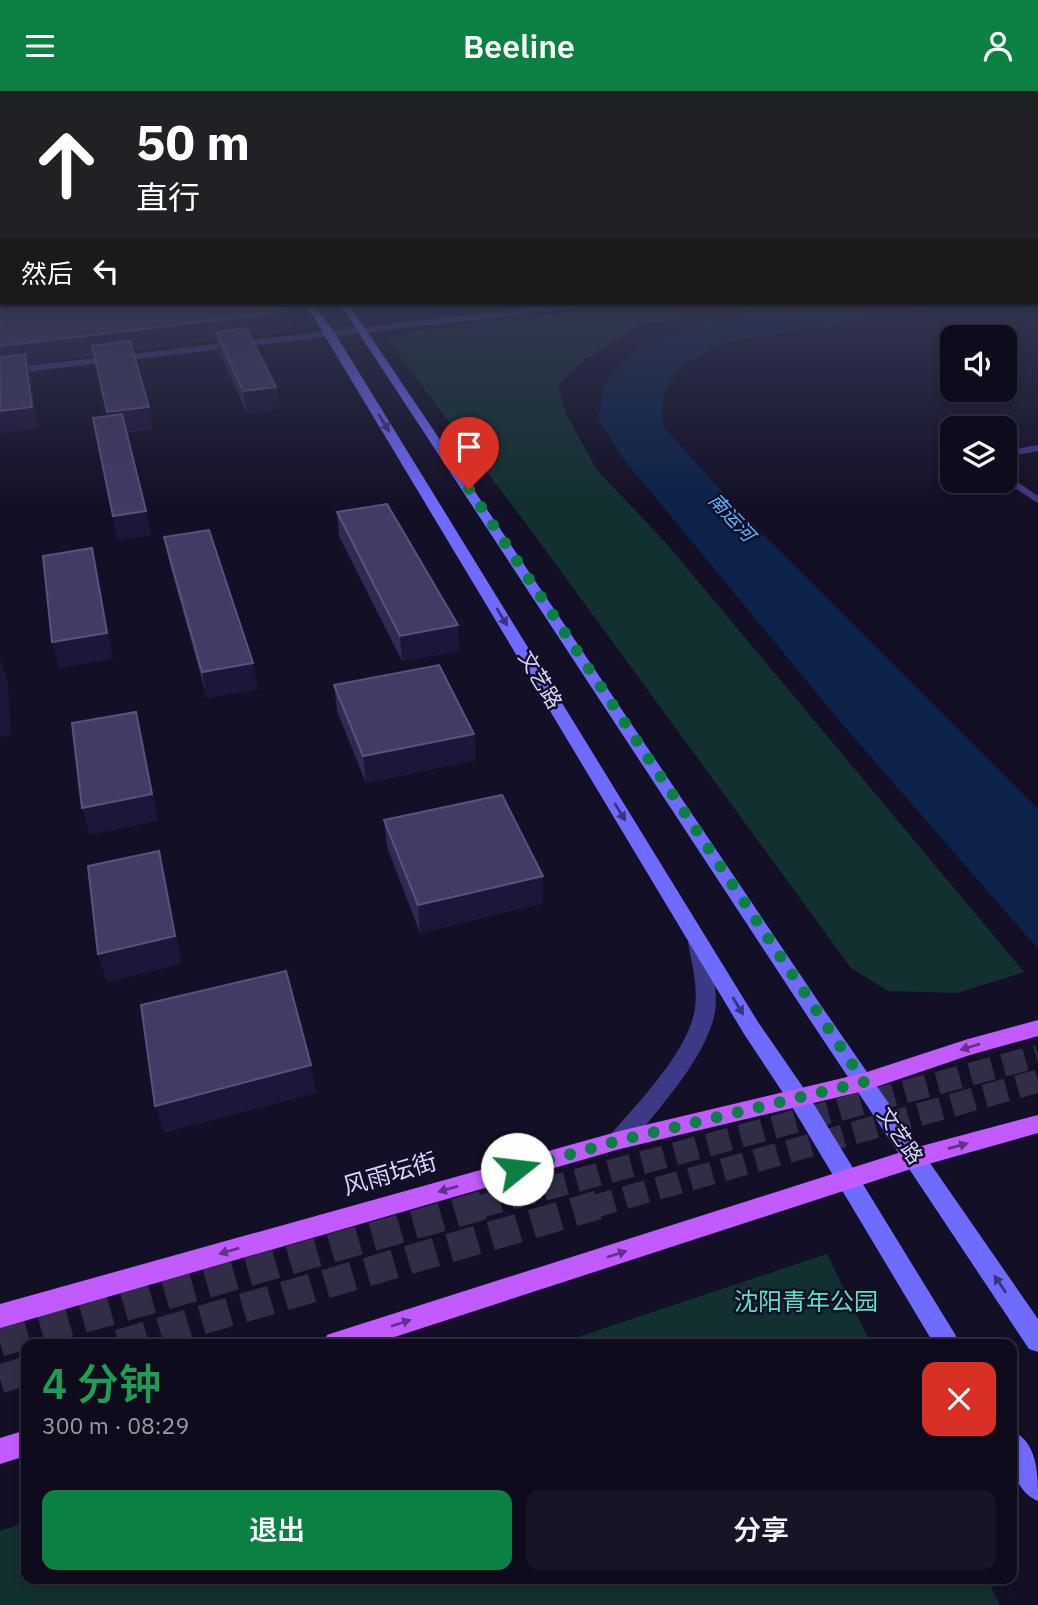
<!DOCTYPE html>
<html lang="zh">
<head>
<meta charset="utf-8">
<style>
  body { margin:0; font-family:"IBM Plex Sans","Noto Sans SC",sans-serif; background:#171425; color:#f1f3f6; height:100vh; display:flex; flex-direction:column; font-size:26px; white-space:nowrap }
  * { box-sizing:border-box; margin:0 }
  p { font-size:23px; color:#9b9ba3 }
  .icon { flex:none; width:38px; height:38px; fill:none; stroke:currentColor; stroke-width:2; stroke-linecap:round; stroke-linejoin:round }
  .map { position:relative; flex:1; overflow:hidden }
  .side { position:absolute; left:21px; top:1248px; width:996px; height:245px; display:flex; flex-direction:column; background:#0e0b1c; border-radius:14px; box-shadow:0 4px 10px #0003,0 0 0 2px #2e2b3b }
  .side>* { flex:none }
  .top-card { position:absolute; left:0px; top:0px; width:1040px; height:214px; box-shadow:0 4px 10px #0003,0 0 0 2px #2e2b3b; background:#202124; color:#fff; overflow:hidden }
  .fabs { position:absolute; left:940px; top:234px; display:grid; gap:14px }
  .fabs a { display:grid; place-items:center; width:77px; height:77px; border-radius:14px; background:#0e0b1c; box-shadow:0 4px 10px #0003,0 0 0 2px #2e2b3b; font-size:35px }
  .pin { position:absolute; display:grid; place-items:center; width:60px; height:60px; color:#fff; margin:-72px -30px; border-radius:50% 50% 50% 0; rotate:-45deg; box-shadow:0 0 7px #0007 }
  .pin .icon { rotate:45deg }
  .me { position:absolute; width:77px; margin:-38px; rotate:74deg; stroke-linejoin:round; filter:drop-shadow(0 0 5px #0008) }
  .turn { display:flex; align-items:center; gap:24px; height:147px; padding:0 21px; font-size:32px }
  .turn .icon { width:91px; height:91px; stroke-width:2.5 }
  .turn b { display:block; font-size:49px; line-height:60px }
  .then { display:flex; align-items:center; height:66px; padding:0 21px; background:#0003; gap:14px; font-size:26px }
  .round { display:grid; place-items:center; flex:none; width:74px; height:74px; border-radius:14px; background:#171425 }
  .overview { display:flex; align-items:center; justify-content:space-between; height:119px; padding:0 21px }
  h1 { font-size:42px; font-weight:600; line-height:52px; color:#1e9e55 }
  .button { display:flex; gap:14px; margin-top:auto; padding:14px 21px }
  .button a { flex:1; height:80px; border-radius:14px; background:#0b8043; color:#fff; font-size:28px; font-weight:600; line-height:80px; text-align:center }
  .button a+a { background:#171425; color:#f1f3f6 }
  header { display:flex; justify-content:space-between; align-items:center; height:91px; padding:0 21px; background:#0b8043; color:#fff; font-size:32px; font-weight:600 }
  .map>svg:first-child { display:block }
  .green { fill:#12302f }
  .water { fill:#0c2248 }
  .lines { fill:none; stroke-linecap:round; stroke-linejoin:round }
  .trunk-tunnel-far1 { stroke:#312d47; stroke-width:23; stroke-dasharray:23 11; stroke-linecap:butt }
  .trunk-tunnel { stroke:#312d47; stroke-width:29; stroke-dasharray:29 14; stroke-linecap:butt }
  .service { fill:#3d3a85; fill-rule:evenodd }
  .minor { fill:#3d3a85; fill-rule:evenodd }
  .tertiary { fill:#3d3a85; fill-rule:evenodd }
  .secondary { fill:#6f6bff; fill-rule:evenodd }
  .primary { fill:#c25bff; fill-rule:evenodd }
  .wall { fill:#312854 }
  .shaded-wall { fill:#1d163a }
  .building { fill:#433a66; stroke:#5a527e; stroke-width:2 }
  .oneway { fill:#38347d }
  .oneway2 { fill:#623188 }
  .route { stroke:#0b8043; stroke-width:12; stroke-dasharray:0 21.6 }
  .labels { text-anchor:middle; stroke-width:5; stroke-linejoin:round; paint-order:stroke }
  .far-water-label { font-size:19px; font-style:italic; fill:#62b6ff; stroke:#130f26 }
  .street-label { font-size:21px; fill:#d9d4ff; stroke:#130f26 }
  .near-street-label { font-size:24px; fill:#d9d4ff; stroke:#130f26 }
  .near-park-label { font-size:24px; fill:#5fe0c0; stroke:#130f26 }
</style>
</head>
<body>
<header><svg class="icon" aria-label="menu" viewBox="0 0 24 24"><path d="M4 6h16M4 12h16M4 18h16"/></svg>Beeline<svg class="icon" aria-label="person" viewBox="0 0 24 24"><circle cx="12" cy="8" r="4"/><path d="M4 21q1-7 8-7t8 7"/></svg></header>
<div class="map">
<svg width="1038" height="1514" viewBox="0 0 1038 1514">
  <rect width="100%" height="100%" fill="#130f26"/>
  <g class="green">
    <path d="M634 212H784L639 234 584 269 558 294 566 323 597 379 666 452 1024 881 957 902 888 900 851 877 530 438 386 247 410 241Z"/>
    <path d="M827 1163 871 1253H557Z"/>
    <path d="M26 1431V1488H987L1000 1514H0V1440Z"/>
  </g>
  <path class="water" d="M824 212H956L724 252 684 273 671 290 664 303 662 317 664 336 735 415 1038 718V858L843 634 622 366 598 327 605 295 623 271 649 248 743 223Z"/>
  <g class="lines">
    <g class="trunk-tunnel-far1">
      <path d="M478 1116 1038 965"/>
      <path d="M592 1116 1038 990"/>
    </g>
    <g class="trunk-tunnel">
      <path d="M0 1251 484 1114"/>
      <path d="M119 1253 598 1114"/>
      <path d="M0 1288 26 1280"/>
    </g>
    <g class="service">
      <path d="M1038 354V360L1004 366V360Z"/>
      <path d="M1004 382 1038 405V412L1004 390Z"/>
    </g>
    <path class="minor" d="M697 845 704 847C709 856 710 868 712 878 715 892 717 907 715 921 706 968 657 1019 628 1056L620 1058 612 1056 609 1049 612 1042C640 1009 689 960 695 917 698 895 692 873 688 852L690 847Z"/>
    <path class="tertiary" d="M572 212H598L593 215 0 284V278Z"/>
    <g class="secondary">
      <path d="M305 212H313L336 244 758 931 807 1002 961 1253H934L791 1014 744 943Z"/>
      <path d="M339 212H348L822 916 1038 1228V1261L1029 1258 808 926Z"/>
      <path d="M1012 1340C1038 1351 1038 1384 1038 1410 1011 1399 1010 1364 1012 1340Z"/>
    </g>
    <g class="primary">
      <path d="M1038 929V945L970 964 864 1000 620 1058 0 1237V1213L620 1040 864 982 968 948Z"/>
      <path d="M1038 1024V1042L914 1077 373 1253H323L327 1244 336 1241 914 1057Z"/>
      <path d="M26 1339V1365L0 1373V1347Z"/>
    </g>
  </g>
  <g class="wall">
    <path d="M0 204 288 221 290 240 250 245 276 296 279 317 247 322 219 261 217 249 133 259 153 338 126 342 151 444 118 449 113 425 108 325 94 264 28 273 31 283 37 337 0 342Z"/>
    <path d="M337 421 459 560 402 570 339 445Z"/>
    <path d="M164 446 258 598 207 607 169 471Z"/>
    <path d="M334 594 474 643 475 669 366 692 337 620Z"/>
    <path d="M384 729 543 785V812L420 842 387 756Z"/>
  </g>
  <g class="shaded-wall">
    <path d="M288 221 290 240 219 249 216 241 217 249 28 273 31 283 37 337 0 342V255Z"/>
    <path d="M276 296 279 317 247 322 243 300Z"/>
    <path d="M149 316 153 338 112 343 107 321Z"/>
    <path d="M146 420 151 444 118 449 113 425Z"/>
    <path d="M92 457 98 482 113 568 59 577 52 551Z"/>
    <path d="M458 534 459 560 402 570 400 545Z"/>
    <path d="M0 568 8 592 11 644 0 646Z"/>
    <path d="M253 572 258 598 207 607 202 581Z"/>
    <path d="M136 621 143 647 158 730 90 744 82 717Z"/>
    <path d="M474 643 475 669 366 692 363 665Z"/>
    <path d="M159 760 166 788 182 873 107 891 98 863Z"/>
    <path d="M543 785V812L420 842 418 814Z"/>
    <path d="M311 974 316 1002 164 1042 155 1015Z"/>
  </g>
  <g class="building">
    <path d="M0 204H2V212H282L288 221 0 255Z"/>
    <path d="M246 237 276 296 243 300 216 241Z"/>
    <path d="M130 250 149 316 107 321 92 255Z"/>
    <path d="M25 263 32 316 0 320V266Z"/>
    <path d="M122 323 146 420 113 425 93 327Z"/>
    <path d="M387 413 458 534 400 545 337 421Z"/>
    <path d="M209 439 253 572 202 581 164 446Z"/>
    <path d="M92 457 107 542 52 551 43 465Z"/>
    <path d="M439 574 474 643 363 665 334 594Z"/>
    <path d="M136 621 152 703 82 717 72 632Z"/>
    <path d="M502 704 543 785 418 814 384 729Z"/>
    <path d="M159 760 175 845 98 863 88 775Z"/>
    <path d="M286 880 311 974 155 1015 141 914Z"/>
  </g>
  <defs><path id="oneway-solid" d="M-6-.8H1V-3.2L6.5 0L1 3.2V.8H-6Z" transform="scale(1.75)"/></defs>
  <g class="oneway">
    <use href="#oneway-solid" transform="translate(384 332) rotate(59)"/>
    <use href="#oneway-solid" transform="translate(502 526) rotate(59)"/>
    <use href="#oneway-solid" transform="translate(620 721) rotate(59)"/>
    <use href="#oneway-solid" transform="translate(738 915) rotate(59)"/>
    <use href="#oneway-solid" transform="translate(1000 1193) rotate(-124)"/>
  </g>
  <g class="oneway2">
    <use href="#oneway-solid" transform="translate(970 956) rotate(163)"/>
    <use href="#oneway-solid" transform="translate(958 1055) rotate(-15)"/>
    <use href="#oneway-solid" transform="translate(448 1098) rotate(164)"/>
    <use href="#oneway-solid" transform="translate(229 1160) rotate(164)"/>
    <use href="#oneway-solid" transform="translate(617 1163) rotate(-18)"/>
    <use href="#oneway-solid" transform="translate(401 1232) rotate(-18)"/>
  </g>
  <linearGradient id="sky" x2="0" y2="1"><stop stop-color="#0a0815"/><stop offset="0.49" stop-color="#333752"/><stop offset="1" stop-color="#333752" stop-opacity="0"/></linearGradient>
  <rect width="1038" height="416" fill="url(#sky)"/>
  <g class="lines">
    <path class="route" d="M469 398 864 991 621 1049 517 1078"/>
  </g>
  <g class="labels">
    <g class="far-water-label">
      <text transform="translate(732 426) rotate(47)" y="7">南运河</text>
    </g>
    <g class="street-label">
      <text transform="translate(540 589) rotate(59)" y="7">文艺路</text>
      <text transform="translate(900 1045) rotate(56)" y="7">文艺路</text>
    </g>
    <g class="near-street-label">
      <text transform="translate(390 1083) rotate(-16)" y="8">风雨坛街</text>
    </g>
    <g class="near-park-label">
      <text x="806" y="1219">沈阳青年公园</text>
    </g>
  </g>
</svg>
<div class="fabs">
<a><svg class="icon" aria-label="sound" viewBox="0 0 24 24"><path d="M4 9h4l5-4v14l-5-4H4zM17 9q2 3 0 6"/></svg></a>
<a><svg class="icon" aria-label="layers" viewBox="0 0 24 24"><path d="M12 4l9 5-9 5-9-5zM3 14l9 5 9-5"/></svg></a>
</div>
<div class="pin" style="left:469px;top:398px;background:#d93025"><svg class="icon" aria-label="arrive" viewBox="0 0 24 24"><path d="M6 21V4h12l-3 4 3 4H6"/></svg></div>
<svg class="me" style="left:517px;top:1078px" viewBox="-20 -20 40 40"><circle r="19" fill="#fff"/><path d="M0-13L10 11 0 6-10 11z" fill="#0b8043"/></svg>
<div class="top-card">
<div class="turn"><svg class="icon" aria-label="ahead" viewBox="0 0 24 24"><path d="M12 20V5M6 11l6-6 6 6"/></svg><div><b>50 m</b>直行</div></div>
<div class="then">然后<svg class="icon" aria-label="left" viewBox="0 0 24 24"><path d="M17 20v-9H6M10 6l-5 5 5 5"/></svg></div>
</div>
<section class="side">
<div class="overview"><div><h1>4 分钟</h1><p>300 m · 08:29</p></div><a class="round" style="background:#d93025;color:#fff"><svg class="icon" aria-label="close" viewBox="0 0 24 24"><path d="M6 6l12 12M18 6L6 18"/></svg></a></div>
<div class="button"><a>退出</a><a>分享</a></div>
</section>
</div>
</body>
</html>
